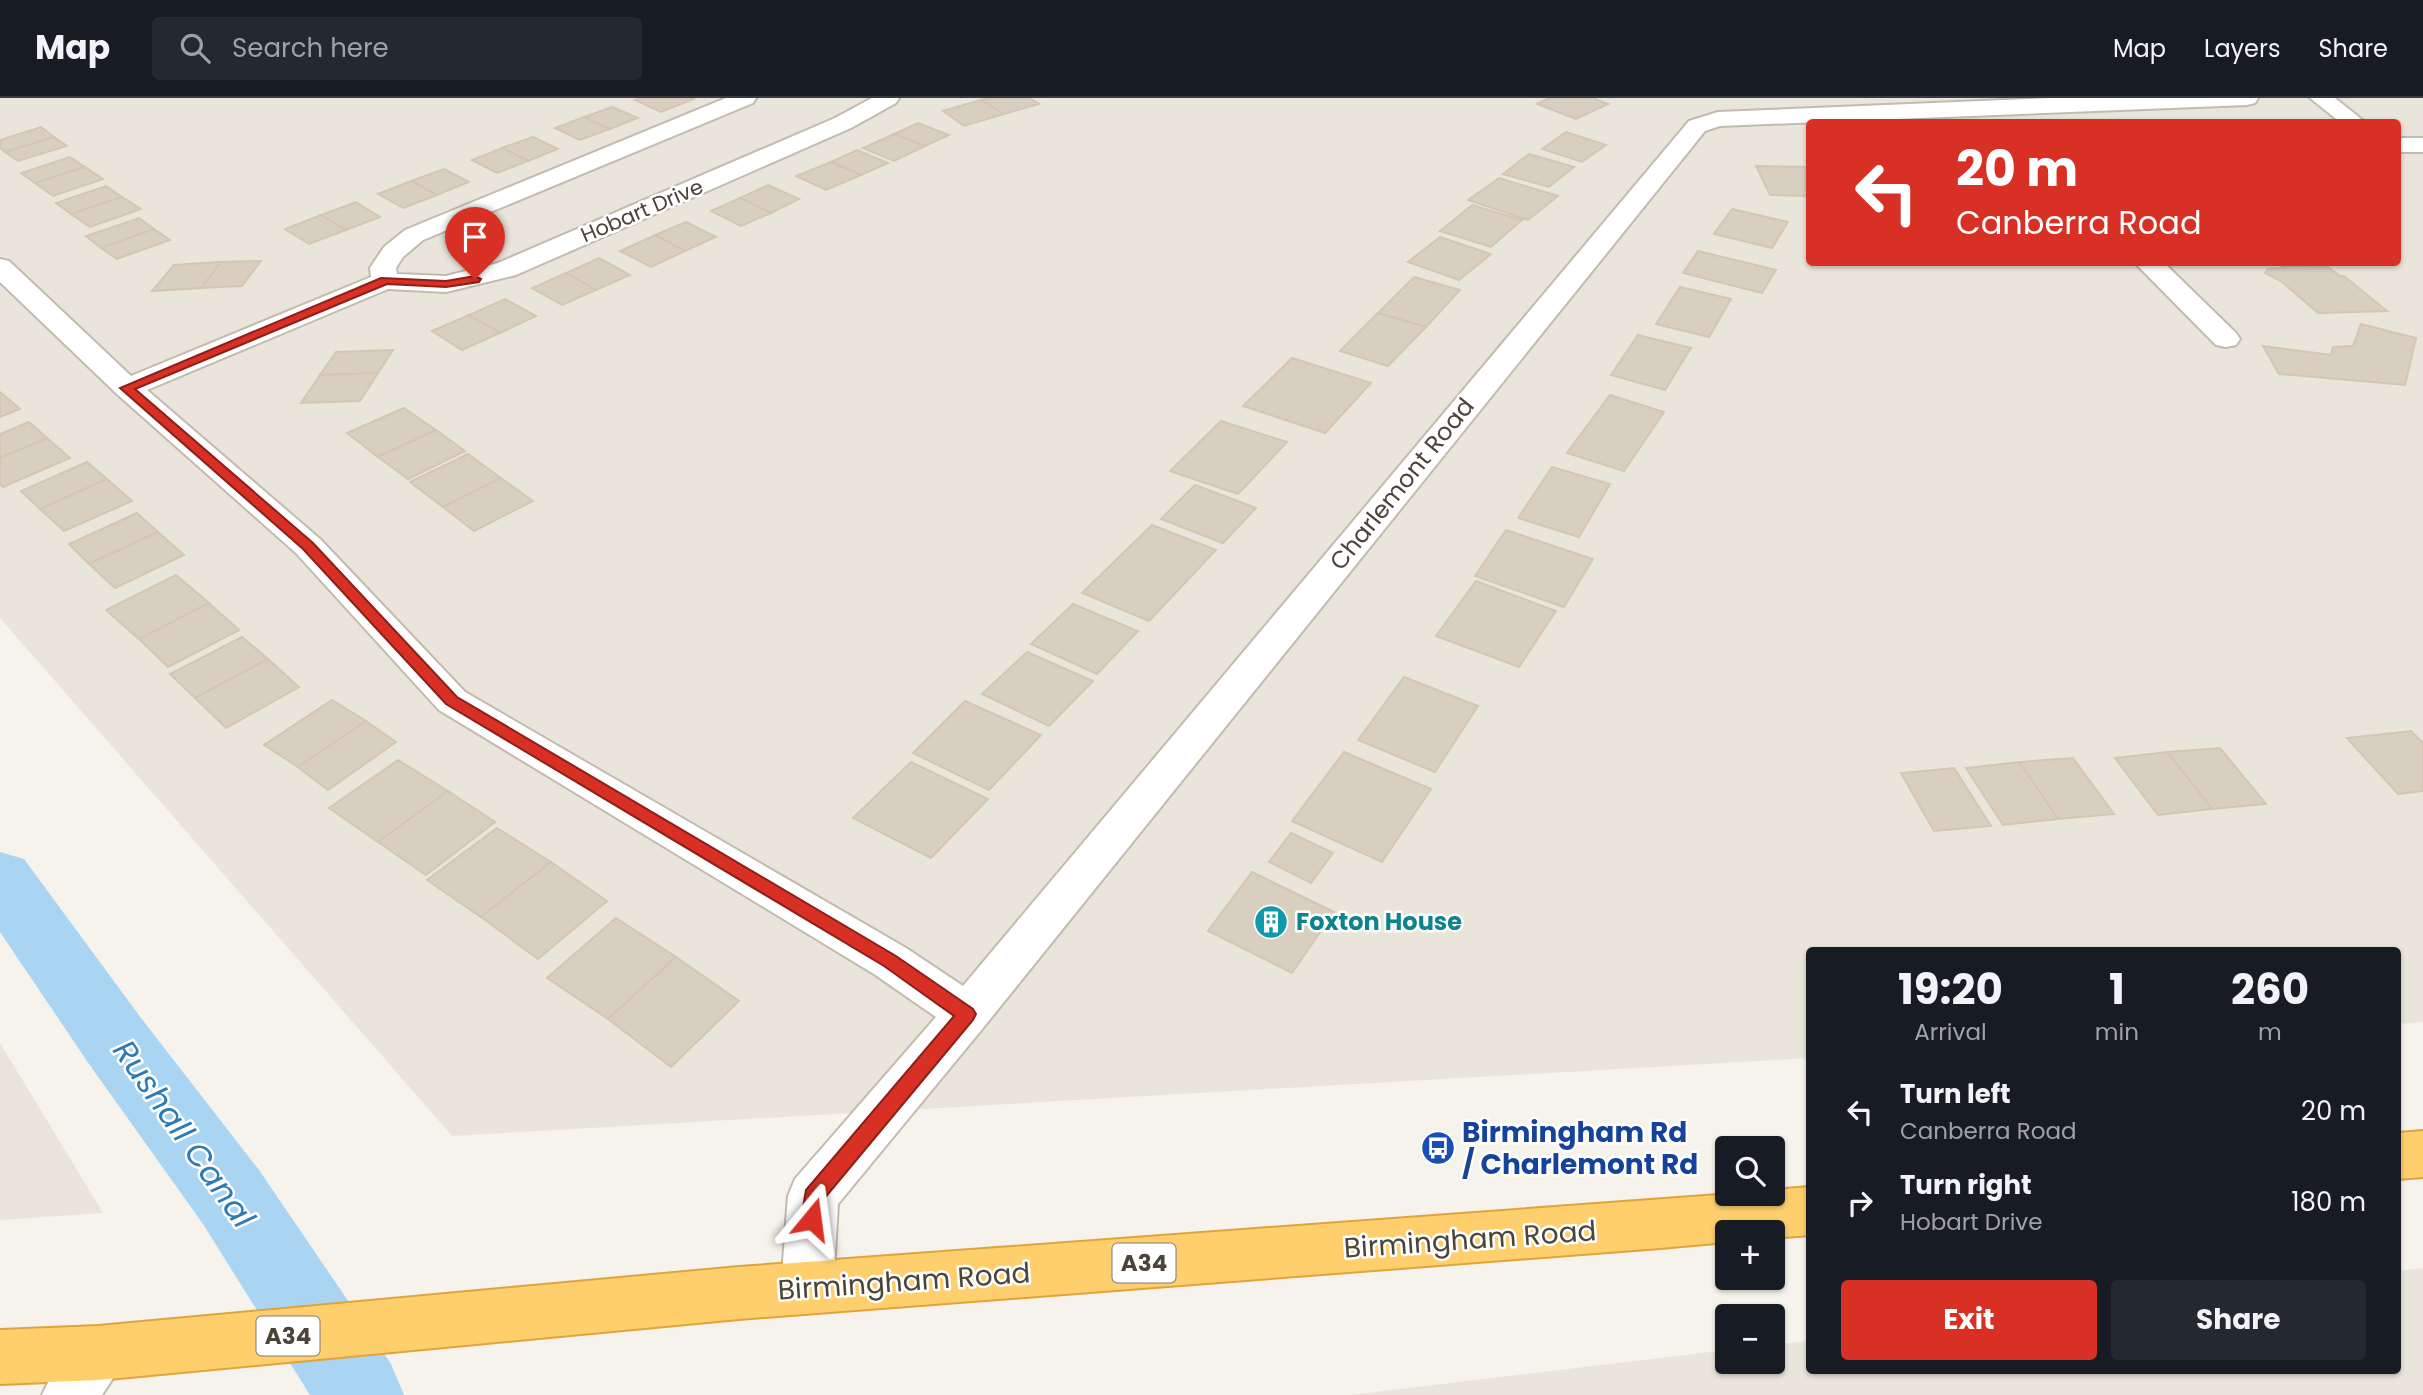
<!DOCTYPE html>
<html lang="en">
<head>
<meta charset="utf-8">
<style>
  body { margin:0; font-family:Poppins,sans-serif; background:#242831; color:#f1f3f6; height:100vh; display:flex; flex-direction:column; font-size:26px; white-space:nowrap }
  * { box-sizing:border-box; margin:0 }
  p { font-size:23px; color:#9ea1a6 }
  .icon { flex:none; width:38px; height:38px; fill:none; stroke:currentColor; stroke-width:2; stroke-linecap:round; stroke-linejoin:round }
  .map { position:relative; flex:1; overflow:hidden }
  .side { position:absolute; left:1806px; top:849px; width:595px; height:427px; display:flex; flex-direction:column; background:#171b24; border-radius:7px; box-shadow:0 2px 5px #0004 }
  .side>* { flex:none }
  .hud { position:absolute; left:1806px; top:21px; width:595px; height:147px; border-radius:7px; box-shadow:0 2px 5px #0004; background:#d93025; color:#fff; overflow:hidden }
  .buttons { position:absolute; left:1715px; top:1038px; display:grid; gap:14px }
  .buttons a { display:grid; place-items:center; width:70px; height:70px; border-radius:7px; background:#171b24; box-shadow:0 2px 5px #0004; font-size:35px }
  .pin { position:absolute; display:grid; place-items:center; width:60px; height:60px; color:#fff; margin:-72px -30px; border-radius:50% 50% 50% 0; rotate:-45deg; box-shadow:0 0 7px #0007 }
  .pin .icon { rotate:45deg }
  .me { position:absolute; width:77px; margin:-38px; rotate:16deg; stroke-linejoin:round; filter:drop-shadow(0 0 5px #0008) }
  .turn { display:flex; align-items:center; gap:24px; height:147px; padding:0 35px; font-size:32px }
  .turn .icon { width:91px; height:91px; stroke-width:2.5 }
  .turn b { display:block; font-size:49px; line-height:60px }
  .eta { display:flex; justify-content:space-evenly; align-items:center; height:119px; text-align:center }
  .eta b { font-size:42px; font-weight:700; line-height:49px }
  .button { display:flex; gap:14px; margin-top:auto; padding:14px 35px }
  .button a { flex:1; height:80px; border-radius:7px; background:#d93025; color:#fff; font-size:28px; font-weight:700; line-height:80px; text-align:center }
  .button a+a { background:#242831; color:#f1f3f6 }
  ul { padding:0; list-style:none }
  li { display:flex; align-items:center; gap:21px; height:91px; padding:0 35px }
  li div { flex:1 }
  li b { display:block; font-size:26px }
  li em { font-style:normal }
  header { display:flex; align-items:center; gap:42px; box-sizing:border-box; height:98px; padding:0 35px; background:#171b24; border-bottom:2px solid #363941 }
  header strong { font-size:33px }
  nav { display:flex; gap:38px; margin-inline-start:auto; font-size:24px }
  .search { width:490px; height:63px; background:#242831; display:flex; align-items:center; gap:18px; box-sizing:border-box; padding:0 24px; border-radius:7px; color:#9ea1a6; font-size:26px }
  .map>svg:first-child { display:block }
  .residential { fill:#eae5da; fill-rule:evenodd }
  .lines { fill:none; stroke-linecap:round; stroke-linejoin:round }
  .canal { fill:#a9d4f2; fill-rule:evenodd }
  .building { fill:#d8cfc1; stroke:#d3c7b4; stroke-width:2 }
  .minor-casing { stroke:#c2bbae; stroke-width:4 }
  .highway-casing { stroke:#e0a43c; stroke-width:4 }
  .minor { fill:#fff; fill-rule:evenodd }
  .highway { fill:#ffcf6e; fill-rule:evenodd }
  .route { fill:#d93025; stroke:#8d1f18; stroke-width:2 }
  .labels { text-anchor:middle; stroke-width:5; stroke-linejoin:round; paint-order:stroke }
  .far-street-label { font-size:21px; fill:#4b4439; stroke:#fff }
  .shield { fill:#fff; stroke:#817c74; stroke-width:2 }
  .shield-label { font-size:23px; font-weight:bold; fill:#4b4439 }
  .street-label { font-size:24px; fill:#4b4439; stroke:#fff }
  .culture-label { font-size:24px; font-weight:bold; fill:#0d838f; stroke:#fff; text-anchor:start }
  .near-transit-label { font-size:28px; font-weight:bold; fill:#164399; stroke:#fff; text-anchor:start }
  .near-street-label { font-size:28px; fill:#4b4439; stroke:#fff }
  .near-water-label { font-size:32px; font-style:italic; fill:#2e7ab2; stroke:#fff }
</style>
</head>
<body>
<header>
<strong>Map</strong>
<div class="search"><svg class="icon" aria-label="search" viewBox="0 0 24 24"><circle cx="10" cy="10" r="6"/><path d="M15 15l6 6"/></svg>Search here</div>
<nav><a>Map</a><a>Layers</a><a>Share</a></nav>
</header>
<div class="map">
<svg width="2423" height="1297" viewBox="0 0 2423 1297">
  <rect width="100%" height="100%" fill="#f6f3ec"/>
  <g class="residential">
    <path d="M0 0H2423V924L2398 926V852H1810L1809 960 452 1038 0 520ZM1810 24H2398V164H1810Z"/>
    <path d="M0 945 103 1115 0 1122Z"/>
    <path d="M2423 1170V1297H1350L1727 1252V1264H1773V1247L1809 1243 1810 1272H2398V1173Z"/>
  </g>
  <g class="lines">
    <path class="canal" d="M0 754 24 761 141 920 259 1072 391 1266 404 1297H310L203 1126 89 966 0 834Z"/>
  </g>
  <g class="building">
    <path d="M641 0H692L694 1 661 14 635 2Z"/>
    <path d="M989 0H1029L1039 6 1004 16 981 2Z"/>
    <path d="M1549 0H1593L1608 6 1576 21 1537 6Z"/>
    <path d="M981 2 1004 16 964 28 943 13Z"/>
    <path d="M612 9 638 20 610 31 584 19Z"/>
    <path d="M584 19 610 31 580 42 555 30Z"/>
    <path d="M918 25 949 37 925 48 894 36Z"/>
    <path d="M41 29 54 39 5 54 0 50V42Z"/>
    <path d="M1566 34 1606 47 1582 64 1542 51Z"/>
    <path d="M894 36 925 48 894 63 863 50Z"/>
    <path d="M54 39 67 48 18 63 5 54Z"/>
    <path d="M533 39 558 51 528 63 502 50Z"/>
    <path d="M502 50 528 63 497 75 472 62Z"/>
    <path d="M857 52 888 65 861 77 831 64Z"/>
    <path d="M1529 56 1574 69 1549 89 1503 76Z"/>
    <path d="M70 59 85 69 35 85 21 75Z"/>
    <path d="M831 64 861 77 826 92 796 78Z"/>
    <path d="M1756 68 1810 69V98L1770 97Z"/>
    <path d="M85 69 103 81 53 98 35 85Z"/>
    <path d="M444 71 469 84 437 97 411 83Z"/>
    <path d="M1499 80 1558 98 1528 122 1468 102Z"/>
    <path d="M411 83 437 97 403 110 378 96Z"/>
    <path d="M768 87 799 101 771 115 740 100Z"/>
    <path d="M106 88 122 99 71 116 56 105Z"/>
    <path d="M122 99 141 111 90 129 71 116Z"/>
    <path d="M740 100 771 115 741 128 711 113Z"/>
    <path d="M356 104 380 119 346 132 321 117Z"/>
    <path d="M1472 107 1522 122 1491 149 1440 133Z"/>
    <path d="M1732 111 1788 124 1772 150 1714 136Z"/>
    <path d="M321 117 346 132 309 146 285 131Z"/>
    <path d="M139 120 154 131 101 150 86 138Z"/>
    <path d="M686 124 716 139 685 153 655 137Z"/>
    <path d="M154 131 170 142 117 161 101 150Z"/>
    <path d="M655 137 685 153 651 169 620 153Z"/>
    <path d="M1440 139 1491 156 1459 182 1408 164Z"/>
    <path d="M1698 153 1776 172 1762 195 1683 175Z"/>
    <path d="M599 160 630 177 596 192 566 175Z"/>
    <path d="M261 163 242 188 201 190 221 164Z"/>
    <path d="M221 164 201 190 152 193 174 167Z"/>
    <path d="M2325 167 2340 178H2344L2387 213 2318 215 2281 183 2265 175 2268 171 2284 170 2281 168Z"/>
    <path d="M566 175 596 192 562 207 532 190Z"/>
    <path d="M1414 179 1460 192 1426 229 1378 215Z"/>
    <path d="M1680 189 1731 201 1709 239 1656 226Z"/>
    <path d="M505 201 536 218 500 235 469 217Z"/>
    <path d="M1378 215 1426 229 1388 268 1340 253Z"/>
    <path d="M469 217 500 235 462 252 432 233Z"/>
    <path d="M2361 226 2416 240 2405 287 2279 276 2263 248 2331 257 2333 249 2353 248Z"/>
    <path d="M1638 237 1691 250 1665 292 1611 277Z"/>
    <path d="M393 252 378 275 320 277 336 254Z"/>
    <path d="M1292 260 1371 285 1325 335 1243 308Z"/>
    <path d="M378 275 360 303 301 305 320 277Z"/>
    <path d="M0 294 20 311 0 319Z"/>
    <path d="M1610 297 1664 314 1624 373 1567 355Z"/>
    <path d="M404 310 436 332 378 359 347 335Z"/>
    <path d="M1221 323 1287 344 1238 396 1170 373Z"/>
    <path d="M29 324 47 340 0 360V336Z"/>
    <path d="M436 332 465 353 408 381 378 359Z"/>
    <path d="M47 340 70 360 3 389 0 386V360Z"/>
    <path d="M468 356 501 380 443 409 410 384Z"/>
    <path d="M87 364 107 381 40 411 21 393Z"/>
    <path d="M1552 369 1610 386 1579 439 1518 420Z"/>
    <path d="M501 380 533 403 474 433 443 409Z"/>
    <path d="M107 381 132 403 64 433 40 411Z"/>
    <path d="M1195 387 1256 410 1223 445 1161 421Z"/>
    <path d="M137 415 158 434 89 466 69 446Z"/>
    <path d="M1152 427 1216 452 1149 523 1082 495Z"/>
    <path d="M1506 432 1593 461 1564 509 1475 478Z"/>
    <path d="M158 434 184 457 115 490 89 466Z"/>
    <path d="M176 477 209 505 139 541 106 512Z"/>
    <path d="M1476 483 1556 513 1519 569 1436 538Z"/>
    <path d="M209 505 239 532 168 569 139 541Z"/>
    <path d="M1073 506 1138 533 1097 576 1031 546Z"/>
    <path d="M242 539 268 561 195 600 170 576Z"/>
    <path d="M1027 554 1093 583 1049 628 982 596Z"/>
    <path d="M268 561 299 589 226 630 195 600Z"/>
    <path d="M1404 579 1478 608 1435 674 1358 642Z"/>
    <path d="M332 602 366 623 298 669 264 647Z"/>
    <path d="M965 603 1041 637 989 692 913 655Z"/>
    <path d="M366 623 396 644 328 692 298 669Z"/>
    <path d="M2411 633 2423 645V693L2398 696 2347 640Z"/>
    <path d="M2220 650 2266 706 2212 711 2167 654Z"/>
    <path d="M1344 654 1431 691 1382 764 1292 723Z"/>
    <path d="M2167 654 2212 711 2158 717 2115 660Z"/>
    <path d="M2073 660 2114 716 2058 721 2019 664Z"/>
    <path d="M398 662 448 693 378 744 329 710Z"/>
    <path d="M911 664 988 701 931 760 853 720Z"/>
    <path d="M2019 664 2058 721 2003 727 1966 670Z"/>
    <path d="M1954 670 1991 728 1934 733 1901 675Z"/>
    <path d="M448 693 495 724 426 777 378 744Z"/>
    <path d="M497 730 551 764 481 819 427 782Z"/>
    <path d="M1291 735 1333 755 1311 785 1269 764Z"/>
    <path d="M551 764 607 803 538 861 481 819Z"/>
    <path d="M1252 774 1334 814 1292 875 1208 833Z"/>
    <path d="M616 820 676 859 608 921 547 880Z"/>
    <path d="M676 859 739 903 671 969 608 921Z"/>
  </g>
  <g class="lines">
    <g class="minor-casing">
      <g id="minor">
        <path d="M726 0H756L753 5 423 142 403 159 396 170 397 176 446 178 498 165 835 20 872 0H899L896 5 851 30 516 177 446 194 388 191 147 292 320 441 465 594 906 850 963 888 1689 23 1718 14 2052 0H2258L2255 5 2247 7 1720 28 1705 33 983 930 838 1106 833 1190 826 1208 807 1216 788 1208 781 1190 788 1098 795 1081 936 919 874 876 439 612 296 455 117 296 0 184V161L9 163 131 278 371 179 370 170 384 149 405 132Z"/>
        <path d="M2310 0H2335L2365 24H2340Z"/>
        <rect x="2398" y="40" width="25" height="14"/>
        <path d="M2134 164H2163L2236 235 2240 241 2236 247 2226 249 2216 247Z"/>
        <path d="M98 1228 117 1236 125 1255 117 1274 102 1297H42L51 1278 79 1236Z"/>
      </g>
    </g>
    <g class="highway-casing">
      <g id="highway">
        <path d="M2423 1033V1079L2398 1081V1035Z"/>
        <path d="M1810 1089V1137L1773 1140V1134H1727V1144L1660 1150 739 1221 98 1282 0 1286V1232L98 1228 739 1169 1732 1096H1773V1092Z"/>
      </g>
    </g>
    <use href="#minor" class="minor"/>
    <use href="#highway" class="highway"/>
  </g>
  <path class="route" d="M475 178 481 181 479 184 446 189 387 186 135 291 313 445 457 599 896 858 973 911 976 916 973 922 823 1102 819 1129 812 1131 804 1129 801 1121 806 1092 954 918 884 868 446 606 303 451 120 290 381 180 446 183Z"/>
  <defs>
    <g id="building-disc" transform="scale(1.75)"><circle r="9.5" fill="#0f9aa8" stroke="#fff"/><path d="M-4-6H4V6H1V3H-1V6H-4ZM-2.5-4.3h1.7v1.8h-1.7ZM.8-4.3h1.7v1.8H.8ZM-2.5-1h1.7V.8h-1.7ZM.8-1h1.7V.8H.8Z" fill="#fff"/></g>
    <g id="bus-disc" transform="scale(1.75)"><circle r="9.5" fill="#1a4fb4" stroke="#fff"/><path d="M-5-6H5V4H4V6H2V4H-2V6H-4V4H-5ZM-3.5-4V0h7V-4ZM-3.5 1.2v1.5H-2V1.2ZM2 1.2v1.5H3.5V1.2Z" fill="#fff"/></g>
  </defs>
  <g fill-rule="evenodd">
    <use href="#building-disc" x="1271" y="824"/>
    <use href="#bus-disc" x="1438" y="1050"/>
  </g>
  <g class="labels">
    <g class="far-street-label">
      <text transform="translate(642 113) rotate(-23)" y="7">Hobart Drive</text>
    </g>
    <g class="shield">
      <rect x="1112.5" y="1145.5" width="63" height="39" rx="5"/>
      <rect x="256.5" y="1218.5" width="63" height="39" rx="5"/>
    </g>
    <g class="shield-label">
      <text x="1144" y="1173">A34</text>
      <text x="288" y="1246">A34</text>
    </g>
    <g class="street-label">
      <text transform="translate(1402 386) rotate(-51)" y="8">Charlemont Road</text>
    </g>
    <g class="culture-label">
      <text x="1296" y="832">Foxton House</text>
    </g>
    <g class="near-transit-label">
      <text x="1462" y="1044">Birmingham Rd<tspan x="1462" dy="32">/ Charlemont Rd</tspan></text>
    </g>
    <g class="near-street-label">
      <text transform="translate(1470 1141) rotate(-4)" y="10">Birmingham Road</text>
      <text transform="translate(904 1183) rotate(-4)" y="10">Birmingham Road</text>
    </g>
    <g class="near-water-label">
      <text transform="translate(184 1036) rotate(55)" y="11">Rushall Canal</text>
    </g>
  </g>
</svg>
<div class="buttons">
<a><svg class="icon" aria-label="search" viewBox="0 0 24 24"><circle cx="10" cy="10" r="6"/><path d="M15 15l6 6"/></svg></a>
<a>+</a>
<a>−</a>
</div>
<div class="pin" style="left:475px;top:181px;background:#d93025"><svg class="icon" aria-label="arrive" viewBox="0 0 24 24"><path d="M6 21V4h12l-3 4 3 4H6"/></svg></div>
<svg class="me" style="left:812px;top:1121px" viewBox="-20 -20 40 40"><path d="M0-17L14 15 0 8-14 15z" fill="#d93025" stroke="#fff" stroke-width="4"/></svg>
<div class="hud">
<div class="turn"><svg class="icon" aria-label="left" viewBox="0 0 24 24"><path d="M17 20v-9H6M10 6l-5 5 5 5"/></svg><div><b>20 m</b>Canberra Road</div></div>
</div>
<section class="side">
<div class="eta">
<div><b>19:20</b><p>Arrival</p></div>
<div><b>1</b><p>min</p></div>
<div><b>260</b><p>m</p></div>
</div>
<ul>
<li><svg class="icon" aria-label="left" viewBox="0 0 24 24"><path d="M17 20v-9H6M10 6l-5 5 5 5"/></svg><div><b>Turn left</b><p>Canberra Road</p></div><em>20 m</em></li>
<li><svg class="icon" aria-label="right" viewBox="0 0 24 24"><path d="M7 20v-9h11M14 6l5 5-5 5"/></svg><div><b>Turn right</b><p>Hobart Drive</p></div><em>180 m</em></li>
</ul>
<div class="button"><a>Exit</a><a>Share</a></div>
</section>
</div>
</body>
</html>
